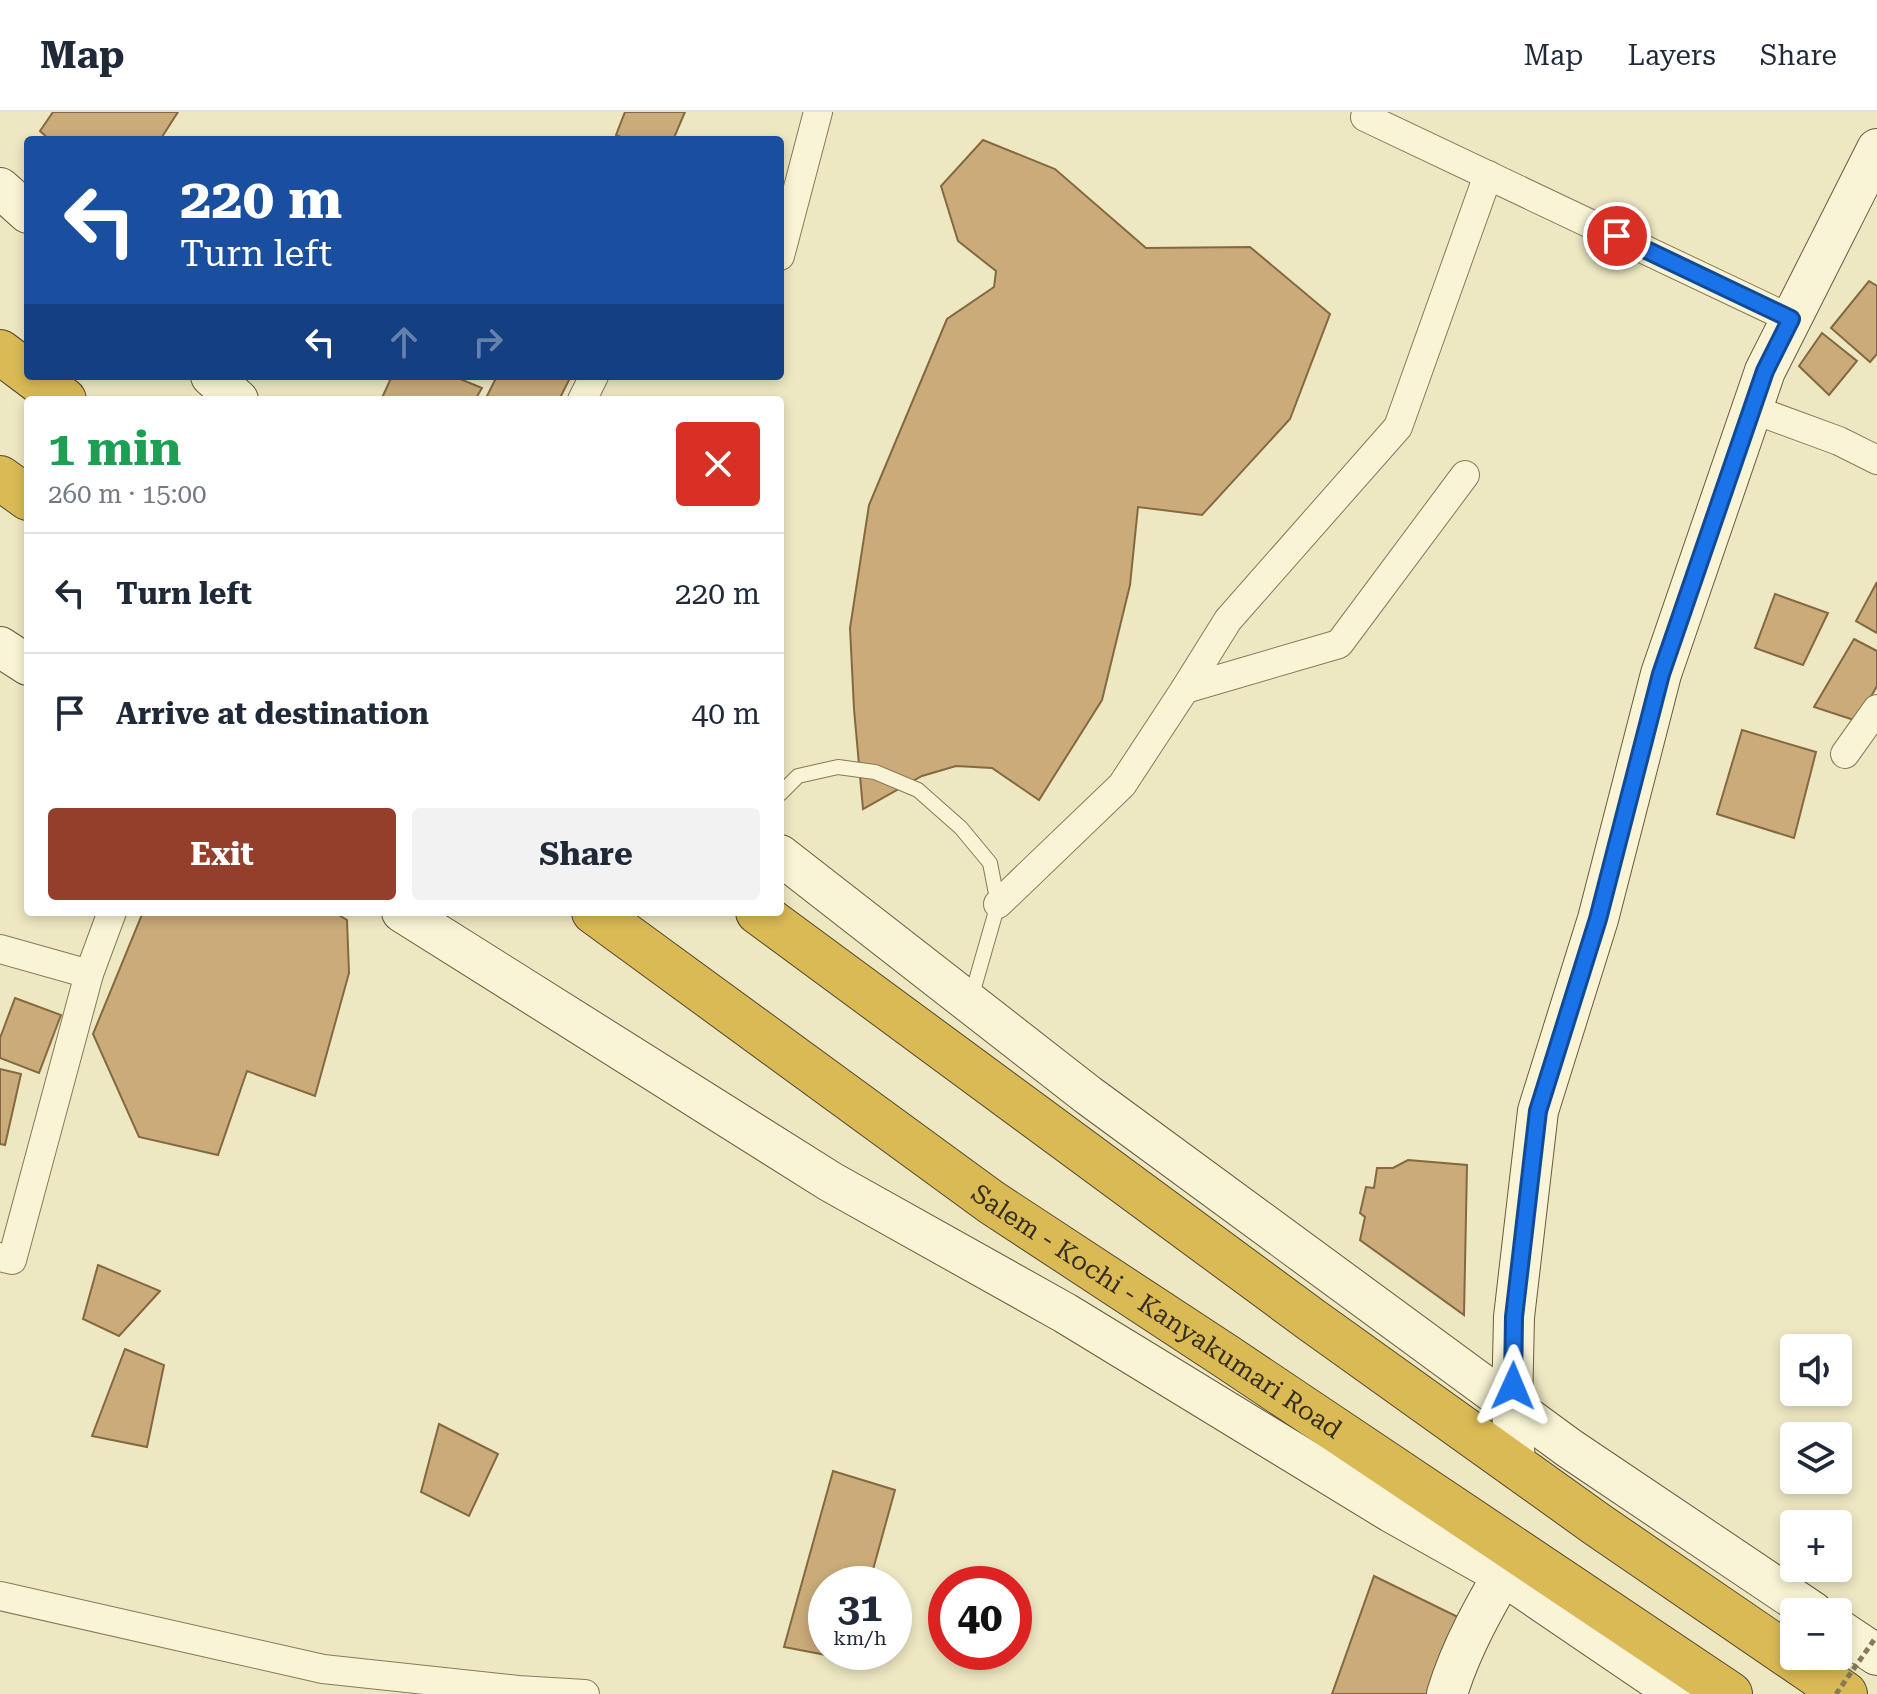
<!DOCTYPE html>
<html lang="en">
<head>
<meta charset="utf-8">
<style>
  body { margin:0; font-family:"Roboto Serif",serif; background:#f2f2f3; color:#1f2937; height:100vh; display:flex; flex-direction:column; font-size:30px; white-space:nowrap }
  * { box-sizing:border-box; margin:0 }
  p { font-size:26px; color:#747a83 }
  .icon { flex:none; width:44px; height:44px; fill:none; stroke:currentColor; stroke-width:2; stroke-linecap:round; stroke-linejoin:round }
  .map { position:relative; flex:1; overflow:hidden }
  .sheet { position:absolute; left:24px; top:284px; width:760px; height:520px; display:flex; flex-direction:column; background:#fff; border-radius:8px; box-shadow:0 4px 12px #0003 }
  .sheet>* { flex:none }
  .guide { position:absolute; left:24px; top:24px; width:760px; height:244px; border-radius:8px; box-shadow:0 4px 12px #0003; background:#1a4fa0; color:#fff; overflow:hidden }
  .controls { position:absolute; left:1780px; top:1222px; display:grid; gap:16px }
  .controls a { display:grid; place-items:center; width:72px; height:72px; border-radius:8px; background:#fff; box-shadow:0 4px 12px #0003; font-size:40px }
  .speed { position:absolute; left:808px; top:1454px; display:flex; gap:16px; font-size:40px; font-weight:700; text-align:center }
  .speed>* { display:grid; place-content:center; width:104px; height:104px; border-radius:50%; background:#fff; box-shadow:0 4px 12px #0003; line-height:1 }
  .speed small { font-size:20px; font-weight:400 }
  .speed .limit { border:12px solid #d22; background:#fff; color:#111 }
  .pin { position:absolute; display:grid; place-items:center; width:68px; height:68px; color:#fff; margin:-34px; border:4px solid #fff; border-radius:50%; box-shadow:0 2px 8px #0007 }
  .me { position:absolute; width:88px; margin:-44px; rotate:1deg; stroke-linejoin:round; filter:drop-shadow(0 0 6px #0008) }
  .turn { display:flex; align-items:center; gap:28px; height:168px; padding:0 24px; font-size:36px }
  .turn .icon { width:104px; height:104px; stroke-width:2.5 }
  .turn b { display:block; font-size:56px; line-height:68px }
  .lanes { display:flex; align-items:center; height:76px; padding:0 24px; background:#0003; justify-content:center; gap:40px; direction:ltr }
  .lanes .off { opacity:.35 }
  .round { display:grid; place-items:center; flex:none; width:84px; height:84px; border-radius:8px; background:#f2f2f3 }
  .headline { display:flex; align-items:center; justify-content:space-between; height:136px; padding:0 24px }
  h1 { font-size:48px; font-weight:700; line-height:60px; color:#1e9e55 }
  .cta { display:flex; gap:16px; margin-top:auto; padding:16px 24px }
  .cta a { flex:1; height:92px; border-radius:8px; background:#933f2c; color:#fff; font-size:32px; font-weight:700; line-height:92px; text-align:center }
  .cta a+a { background:#f2f2f3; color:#1f2937 }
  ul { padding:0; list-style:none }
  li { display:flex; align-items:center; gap:24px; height:120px; padding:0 24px; border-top:2px solid #e0e1e3 }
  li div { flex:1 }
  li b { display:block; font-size:30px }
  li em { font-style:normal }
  header { display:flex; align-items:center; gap:48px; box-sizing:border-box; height:112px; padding:0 40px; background:#fff; border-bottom:2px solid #e0e1e3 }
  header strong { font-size:38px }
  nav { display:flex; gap:44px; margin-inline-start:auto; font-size:28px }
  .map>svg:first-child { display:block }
  .building { fill:#caab79; stroke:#846940; stroke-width:2 }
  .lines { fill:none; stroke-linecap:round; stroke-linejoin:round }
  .lane-casing { stroke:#867a5a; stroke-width:16 }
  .street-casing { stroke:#867a5a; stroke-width:30 }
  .secondary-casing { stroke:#685b3d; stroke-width:42 }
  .highway-casing { stroke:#54472e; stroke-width:46 }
  .lane { stroke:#f8f4d5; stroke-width:14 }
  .street { stroke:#f8f4d5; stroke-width:28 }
  .secondary { stroke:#f8f4d5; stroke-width:40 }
  .highway { stroke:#daba55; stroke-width:44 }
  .path-bridge { stroke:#867a5a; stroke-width:5; stroke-dasharray:6 4; stroke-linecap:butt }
  .route-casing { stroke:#114b97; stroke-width:20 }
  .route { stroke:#1a73e8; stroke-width:14 }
  .labels { text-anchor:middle; stroke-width:8; stroke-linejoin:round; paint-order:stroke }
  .street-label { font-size:26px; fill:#362e1e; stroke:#f4f1d2 }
</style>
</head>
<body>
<header>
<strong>Map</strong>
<nav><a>Map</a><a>Layers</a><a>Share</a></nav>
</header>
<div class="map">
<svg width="1877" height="1582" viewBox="0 0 1877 1582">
  <rect width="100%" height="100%" fill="#ede8c2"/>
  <g class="building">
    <path d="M53 0H178L160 28H50L40 19Z"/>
    <path d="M625 0H685L673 28H628L616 23Z"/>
    <path d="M983 28 1055 57 1146 136 1250 135 1330 202 1290 307 1202 403 1138 395 1130 473 1102 588 1039 688 992 656 956 654 922 664 863 697 854 597 850 516 869 393 947 207 994 175 996 159 958 129 941 74Z"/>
    <path d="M1869 169 1877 174V242L1870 250 1831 216Z"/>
    <path d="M1822 221 1857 249 1829 283 1799 254Z"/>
    <path d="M392 264H453L482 276 475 288H381Z"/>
    <path d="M497 264H571L559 288H485Z"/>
    <path d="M1877 470V521L1856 509Z"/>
    <path d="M1775 482 1828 501 1803 553 1755 536Z"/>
    <path d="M1854 527 1877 539V574L1857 609 1814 595Z"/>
    <path d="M1742 618 1816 640 1794 726 1717 702Z"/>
    <path d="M143 800H334L347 808 349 861 315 984 247 959 218 1043 139 1025 93 922Z"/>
    <path d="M15 886 61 903 39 961 0 946V926Z"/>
    <path d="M0 957 21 962 5 1033 0 1032Z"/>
    <path d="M1408 1048 1467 1053 1464 1203 1360 1128 1365 1105 1360 1101 1366 1075 1374 1076 1377 1056H1393Z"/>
    <path d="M98 1153 160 1179 119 1224 83 1207Z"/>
    <path d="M125 1237 164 1253 147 1335 92 1324Z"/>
    <path d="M439 1312 498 1342 469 1404 421 1380Z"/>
    <path d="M833 1359 895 1378 869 1472H826V1540H849L847 1547 784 1535Z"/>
    <path d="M1374 1464 1462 1507 1430 1582H1332Z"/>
  </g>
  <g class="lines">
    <g class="lane-casing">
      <path id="lane" d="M780 682 798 664 838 655 875 660 918 678 961 716 990 751 998 792 971 886"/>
    </g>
    <g class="street-casing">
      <g id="street">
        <path d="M1365 5 1791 207"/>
        <path d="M780 144 818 0"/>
        <path d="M582 288 594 264"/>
        <path d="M1752 297 1839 329 1877 348"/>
        <path d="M1185 577 1339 532 1465 363"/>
        <path d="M1845 642 1877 597"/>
        <path d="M998 792 1122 673 1185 577 1228 508 1398 315 1488 63"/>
        <path d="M0 837 89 862 112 800"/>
        <path d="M0 1145 12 1148 89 862"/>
        <path d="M0 1484 323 1557 518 1578 585 1582"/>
      </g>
    </g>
    <g class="secondary-casing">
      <g id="secondary">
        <path d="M0 76 28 101"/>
        <path d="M211 264 238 288"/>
        <path d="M0 535 28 553"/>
        <path d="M780 743 1088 983 1569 1336 1813 1500"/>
        <path d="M402 800 831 1070 1065 1201 1391 1400 1503 1463 1678 1582"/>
        <path d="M1515 1354 1512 1294 1514 1205 1538 999 1598 807 1661 562 1765 259 1877 37"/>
        <path d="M1838 1517 1877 1543"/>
        <path d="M1447 1582C1462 1532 1489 1487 1515 1442"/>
      </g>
    </g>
    <g class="highway-casing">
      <g id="highway">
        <path d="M0 240 28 261"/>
        <path d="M32 264 64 288"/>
        <path d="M0 366 28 386"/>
        <path id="s1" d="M594 800 991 1090 1227 1245 1730 1582"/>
        <path d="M758 800 1313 1209 1598 1413 1845 1582"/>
      </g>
    </g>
    <use href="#lane" class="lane"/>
    <use href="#street" class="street"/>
    <use href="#secondary" class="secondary"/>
    <use href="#highway" class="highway"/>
    <path class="path-bridge" d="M1836 1582 1874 1528"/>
  </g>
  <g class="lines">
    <g class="route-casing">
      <path id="route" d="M1513 1274 1514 1205 1538 999 1598 807 1661 562 1765 259 1791 207 1617 124"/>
    </g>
    <use href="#route" class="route"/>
  </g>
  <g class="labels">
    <g class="street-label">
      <text dy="9" stroke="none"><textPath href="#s1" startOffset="690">Salem - Kochi - Kanyakumari Road</textPath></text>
    </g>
  </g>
</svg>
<div class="controls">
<a><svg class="icon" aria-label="sound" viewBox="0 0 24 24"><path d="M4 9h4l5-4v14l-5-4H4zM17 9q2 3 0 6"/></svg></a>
<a><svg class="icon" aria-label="layers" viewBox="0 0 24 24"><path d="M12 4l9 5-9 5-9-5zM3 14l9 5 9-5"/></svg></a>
<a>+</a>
<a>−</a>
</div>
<div class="speed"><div>31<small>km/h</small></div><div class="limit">40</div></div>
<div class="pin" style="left:1617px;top:124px;background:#d93025"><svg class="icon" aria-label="arrive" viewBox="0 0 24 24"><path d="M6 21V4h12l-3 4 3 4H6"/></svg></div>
<svg class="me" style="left:1513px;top:1274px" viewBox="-20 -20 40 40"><path d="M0-17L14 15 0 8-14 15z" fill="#1a73e8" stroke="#fff" stroke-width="4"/></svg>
<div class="guide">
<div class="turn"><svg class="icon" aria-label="left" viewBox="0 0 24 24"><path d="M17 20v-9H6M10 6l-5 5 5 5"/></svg><div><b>220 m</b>Turn left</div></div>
<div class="lanes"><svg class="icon" aria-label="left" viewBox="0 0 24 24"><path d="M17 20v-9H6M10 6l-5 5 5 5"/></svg><svg class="icon off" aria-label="ahead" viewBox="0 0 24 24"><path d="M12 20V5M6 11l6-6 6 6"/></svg><svg class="icon off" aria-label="right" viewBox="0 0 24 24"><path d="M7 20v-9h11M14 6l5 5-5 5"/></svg></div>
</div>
<section class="sheet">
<div class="headline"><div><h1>1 min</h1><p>260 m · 15:00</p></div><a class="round" style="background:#d93025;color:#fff"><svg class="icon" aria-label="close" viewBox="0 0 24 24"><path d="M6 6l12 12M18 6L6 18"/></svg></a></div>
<ul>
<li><svg class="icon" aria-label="left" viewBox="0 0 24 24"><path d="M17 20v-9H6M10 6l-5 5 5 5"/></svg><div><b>Turn left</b></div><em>220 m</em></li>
<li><svg class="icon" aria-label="arrive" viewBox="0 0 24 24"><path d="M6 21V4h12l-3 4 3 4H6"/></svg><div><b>Arrive at destination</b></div><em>40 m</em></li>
</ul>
<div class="cta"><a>Exit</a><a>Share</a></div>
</section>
</div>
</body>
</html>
